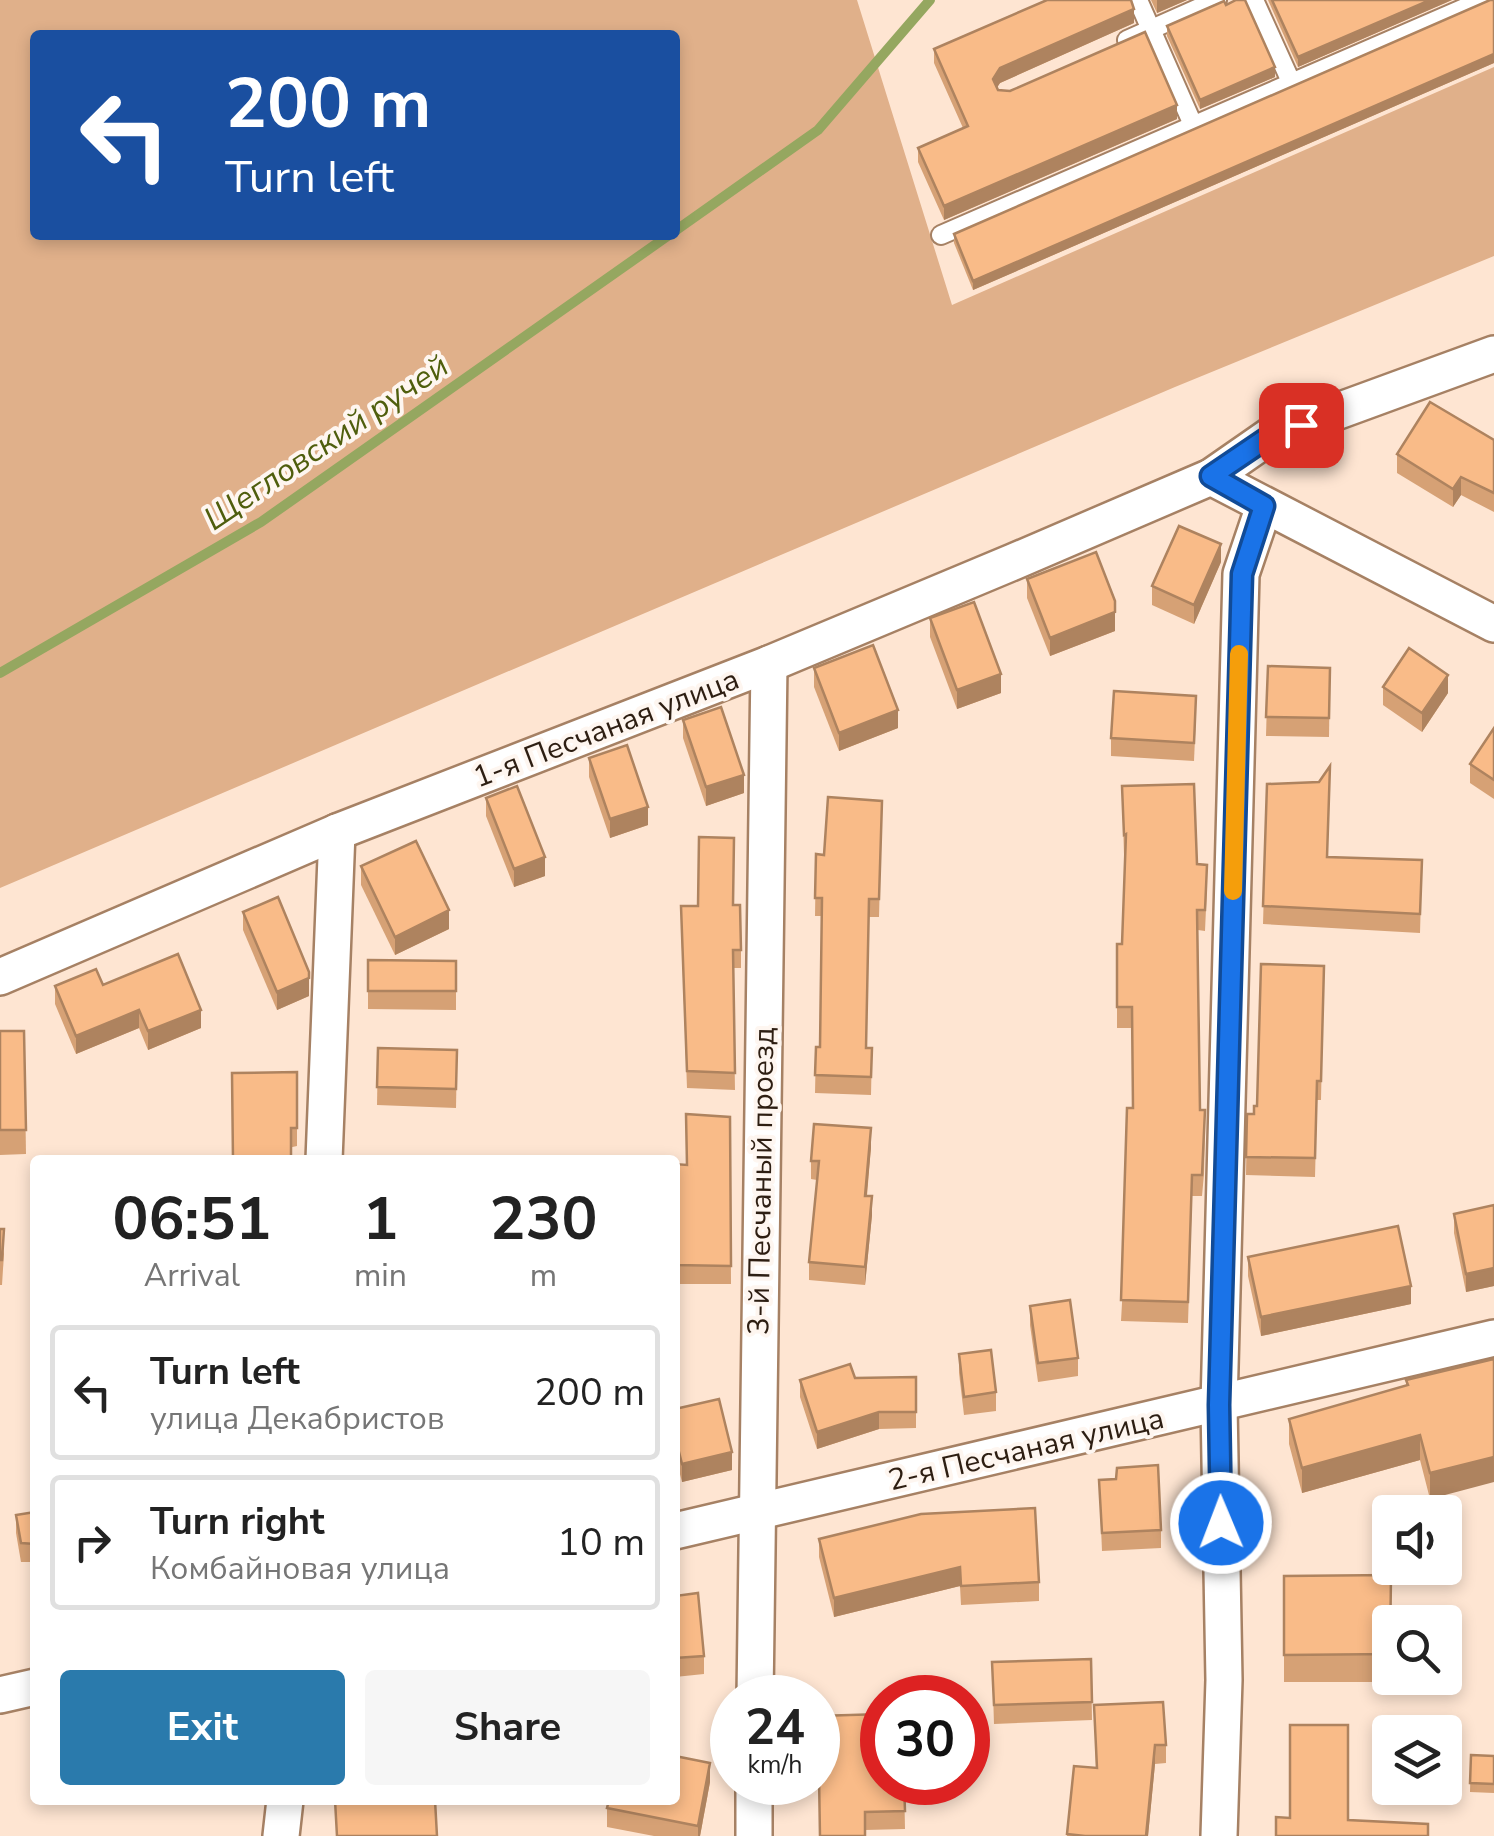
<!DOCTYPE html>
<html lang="en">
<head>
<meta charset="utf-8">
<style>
  body { margin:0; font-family:"Nunito Sans",sans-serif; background:#f6f6f6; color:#222; height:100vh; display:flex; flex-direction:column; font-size:38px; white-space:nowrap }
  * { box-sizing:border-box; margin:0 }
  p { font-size:32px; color:#767676 }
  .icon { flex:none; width:55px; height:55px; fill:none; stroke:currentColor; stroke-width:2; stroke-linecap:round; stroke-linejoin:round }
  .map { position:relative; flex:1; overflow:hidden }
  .details { position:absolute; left:30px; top:1155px; width:650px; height:650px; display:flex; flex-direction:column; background:#fff; border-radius:10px; box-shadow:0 5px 15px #0003 }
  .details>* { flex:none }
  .top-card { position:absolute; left:30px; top:30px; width:650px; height:210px; border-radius:10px; box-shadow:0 5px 15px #0003; background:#1a4fa0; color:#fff; overflow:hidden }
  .fabs { position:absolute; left:1372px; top:1495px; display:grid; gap:20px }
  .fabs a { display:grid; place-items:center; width:90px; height:90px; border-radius:10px; background:#fff; box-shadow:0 5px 15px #0003; font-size:50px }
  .speed { position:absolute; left:710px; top:1675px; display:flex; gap:20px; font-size:50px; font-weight:700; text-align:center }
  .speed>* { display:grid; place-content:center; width:130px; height:130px; border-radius:50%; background:#fff; box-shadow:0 5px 15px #0003; line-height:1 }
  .speed small { font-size:25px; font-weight:400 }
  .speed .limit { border:15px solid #d22; background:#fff; color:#111 }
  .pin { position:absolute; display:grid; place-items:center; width:85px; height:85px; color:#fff; margin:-42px; border-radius:20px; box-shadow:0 5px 15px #0006 }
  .me { position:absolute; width:110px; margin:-55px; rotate:359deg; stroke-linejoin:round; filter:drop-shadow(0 0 8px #0008) }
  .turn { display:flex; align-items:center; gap:35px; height:210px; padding:0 30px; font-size:45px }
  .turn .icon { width:130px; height:130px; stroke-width:2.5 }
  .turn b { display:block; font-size:70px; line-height:85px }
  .eta { display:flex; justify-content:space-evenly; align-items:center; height:170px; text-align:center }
  .eta b { font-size:60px; font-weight:700; line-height:70px }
  .button { display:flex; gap:20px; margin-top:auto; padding:20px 30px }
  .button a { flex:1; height:115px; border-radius:10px; background:#2a7aac; color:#fff; font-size:40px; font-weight:700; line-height:115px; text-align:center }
  .button a+a { background:#f6f6f6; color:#222 }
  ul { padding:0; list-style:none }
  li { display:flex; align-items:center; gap:30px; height:135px; margin:0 20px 15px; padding:0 10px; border:5px solid #e0e0e0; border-radius:10px }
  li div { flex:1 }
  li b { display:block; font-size:38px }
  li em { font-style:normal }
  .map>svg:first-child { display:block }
  .green { fill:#e0b08a; fill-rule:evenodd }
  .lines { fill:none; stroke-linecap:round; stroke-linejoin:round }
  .stream { stroke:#95a760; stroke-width:10 }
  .service-casing { stroke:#a68164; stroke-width:22 }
  .minor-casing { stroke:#a68164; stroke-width:40 }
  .service { stroke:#fff; stroke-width:18 }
  .minor { stroke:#fff; stroke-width:35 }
  .wall { fill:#d6a175 }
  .shaded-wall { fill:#ae835f }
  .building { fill:#f9bb88; stroke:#ae835f; stroke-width:2.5 }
  .route-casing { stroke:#114b97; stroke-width:25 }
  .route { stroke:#1a73e8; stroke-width:18 }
  .slow { stroke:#f59e0b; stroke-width:18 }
  .labels { text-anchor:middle; stroke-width:8; stroke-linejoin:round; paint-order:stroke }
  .street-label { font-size:30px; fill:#2d1e12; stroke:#fef6f0 }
  .water-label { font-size:32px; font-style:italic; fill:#4f5e0d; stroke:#fef6f0 }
</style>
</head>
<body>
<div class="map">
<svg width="1494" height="1836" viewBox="0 0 1494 1836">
  <rect width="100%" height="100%" fill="#fee5d2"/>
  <path class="green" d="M0 0H857L952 305 1494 67V256L1175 387 0 888ZM35 35H675V235H35Z"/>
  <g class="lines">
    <g class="stream">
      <path d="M675 231 818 130 930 0"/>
      <path d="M0 673 261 522 669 235"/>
    </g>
    <g class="service-casing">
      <g id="service">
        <path d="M1138 0 1194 127"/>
        <path d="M1254 0 1292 84"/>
        <path d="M1127 40 1217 0"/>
        <path d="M941 235 1483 0"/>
      </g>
    </g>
    <g class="minor-casing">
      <g id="minor">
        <path d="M1211 477 1494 624"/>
        <path d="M0 977 337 832 769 664 1013 562 1211 477 1270 436 1494 354"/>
        <path d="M324 1160 337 832"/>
        <path d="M675 1531 1494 1338"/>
        <path d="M0 1695 35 1687"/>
        <path d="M755 1698 769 664"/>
        <path d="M281 1836 285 1800"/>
        <path d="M754 1836V1782"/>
        <path d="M1219 1836 1224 1680 1219 1405 1241 574 1264 506"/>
      </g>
    </g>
    <use href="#service" class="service"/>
    <use href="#minor" class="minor"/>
  </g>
  <g class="wall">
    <path d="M1151 0H1187L1157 13Z"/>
    <path d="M1268 0H1452L1298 67Z"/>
    <path d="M1494 0V63L973 290 954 243V234Z"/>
    <path d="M1134 23 1000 83 997 87 998 90 1177 119 944 220 918 162V148L963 128 934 63V49Z"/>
    <path d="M1167 26 1275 77 1200 109 1167 36Z"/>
    <path d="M1494 440V512L1461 495 1453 507 1397 473V454Z"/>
    <path d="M1221 562 1194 624 1152 605V586Z"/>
    <path d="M1027 579 1115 631 1050 656 1027 598Z"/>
    <path d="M930 618 1001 693 957 709 930 637Z"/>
    <path d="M1268 666 1330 668 1329 737 1266 736Z"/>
    <path d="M814 668 898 728 839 751 814 687Z"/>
    <path d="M1383 687 1448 693 1422 732 1383 705Z"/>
    <path d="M1196 715 1194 761 1111 756V738Z"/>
    <path d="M683 720 744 793 706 806 683 738Z"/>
    <path d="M1494 728V799L1470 783V764Z"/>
    <path d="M589 758 648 825 610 838 589 777Z"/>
    <path d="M1267 784 1328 857 1422 860 1420 933 1263 924Z"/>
    <path d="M1122 786 1197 864 1207 886 1205 931 1198 930 1200 1110 1205 1131 1204 1174 1202 1196H1192L1188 1323 1121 1321 1133 1108 1132 1028H1117V944H1122L1126 855H1124Z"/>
    <path d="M486 798 545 876 514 887 486 816Z"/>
    <path d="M882 801 879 917H869L866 1048H872L871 1095 815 1093 816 1047H820L822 916H815L816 854 824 855Z"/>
    <path d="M361 866 449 929 395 955 361 885Z"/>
    <path d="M733 905 741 950V968H733L735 1090 687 1088 681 923Z"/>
    <path d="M243 912 309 972V996L277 1010 243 930Z"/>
    <path d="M368 960 456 961V1010L368 1009Z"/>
    <path d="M1324 966 1321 1100H1317L1315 1177 1246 1175 1247 1114H1254Z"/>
    <path d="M103 985 201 1028 148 1050 139 1028 76 1054 55 1004V986Z"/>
    <path d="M0 1031H24L26 1154 0 1155Z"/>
    <path d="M378 1048 457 1050 456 1108 377 1105Z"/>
    <path d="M297 1072V1146L233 1160Z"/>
    <path d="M730 1117 731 1284H675V1164L687 1165Z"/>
    <path d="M871 1147 867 1196 872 1215 865 1285 809 1280V1262L817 1180 811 1179V1161Z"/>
    <path d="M1494 1205V1286L1466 1292 1454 1233V1214Z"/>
    <path d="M0 1229 4 1254 2 1285H0Z"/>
    <path d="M1248 1257 1411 1304 1261 1336 1248 1276Z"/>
    <path d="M1030 1306 1078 1358V1376L1038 1382 1030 1325Z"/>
    <path d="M959 1354 996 1392V1411L964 1415 959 1373Z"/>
    <path d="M1494 1359 1430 1499 1420 1460 1302 1493 1289 1444V1419L1406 1386V1380Z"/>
    <path d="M916 1377V1428L879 1429 817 1449 800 1397V1380Z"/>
    <path d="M675 1409 732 1470 682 1482 675 1455Z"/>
    <path d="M1099 1480 1161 1530V1548L1102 1551Z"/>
    <path d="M35 1512V1562H21L16 1533V1515Z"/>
    <path d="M819 1539 1039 1582V1601L961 1605 960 1586 834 1617 819 1557Z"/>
    <path d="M1284 1576 1390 1622V1678H1392V1682H1284Z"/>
    <path d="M675 1596 704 1656V1674L675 1677Z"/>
    <path d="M1091 1659 1092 1720 994 1724 992 1662Z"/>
    <path d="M1094 1705 1166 1745V1763L1155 1764 1148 1836H1067L1074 1766 1096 1768Z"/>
    <path d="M1471 1755 1494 1756V1793L1470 1792Z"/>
    <path d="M710 1782 700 1836H654L607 1827V1808Z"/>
    <path d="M904 1782 905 1829 865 1830 820 1836Z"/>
  </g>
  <g class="shaded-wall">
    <path d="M1157 0H1187L1157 13Z"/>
    <path d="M1430 0H1452L1298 67V57Z"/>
    <path d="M1134 9V23L1000 83 993 94V79L1000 68Z"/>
    <path d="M1494 54V63L973 290V281Z"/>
    <path d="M1275 67V77L1200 109V100Z"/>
    <path d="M1177 105V119L944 220V206Z"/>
    <path d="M1461 477V495L1453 507V489Z"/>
    <path d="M1221 544V562L1194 624V605Z"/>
    <path d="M1115 612V631L1050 656V638Z"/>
    <path d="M1001 674V693L957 709V690Z"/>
    <path d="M1448 675V693L1422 732V713Z"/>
    <path d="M898 710V728L839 751V733Z"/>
    <path d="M744 775V793L706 806V787Z"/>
    <path d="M648 807V825L610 838V819Z"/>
    <path d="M545 857V876L514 887V869Z"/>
    <path d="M449 910V929L395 955V937Z"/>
    <path d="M309 978V996L277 1010V992Z"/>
    <path d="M139 1010V1028L76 1054V1036Z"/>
    <path d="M201 1010V1028L148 1050V1031Z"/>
    <path d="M871 1128V1147L865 1214V1196Z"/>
    <path d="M872 1196V1215L865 1285V1267Z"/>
    <path d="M1494 1268V1286L1466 1292V1274Z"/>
    <path d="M1411 1286V1304L1261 1336V1317Z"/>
    <path d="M879 1412V1429L817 1449V1432Z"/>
    <path d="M1420 1435V1460L1302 1493V1468Z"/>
    <path d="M732 1452V1470L682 1482V1464Z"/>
    <path d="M1494 1457V1482L1430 1499V1473Z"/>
    <path d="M960 1567V1586L834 1617V1598Z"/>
    <path d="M1155 1745V1764L1148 1836H1146Z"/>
    <path d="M710 1763V1782L700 1836H698V1826Z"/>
  </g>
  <g class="building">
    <path d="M1047 0H1131L1134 9 1000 68 993 79 998 90 1010 91 1145 32 1177 105 944 206 918 148 968 126 934 49Z"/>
    <path d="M1236 0H1245L1275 67 1200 100 1167 26 1224 1 1226 5Z"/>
    <path d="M1272 0H1430L1298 57Z"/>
    <path d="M1490 0H1494V54L973 281 954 234Z"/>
    <path d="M1430 402 1494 440V493L1461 477 1453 489 1397 454Z"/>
    <path d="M1179 526 1221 544 1194 605 1152 586Z"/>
    <path d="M1096 552 1115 601V612L1050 638 1027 579Z"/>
    <path d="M974 602 1001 674 957 690 930 618Z"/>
    <path d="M873 645 898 710 839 733 814 668Z"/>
    <path d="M1409 648 1448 675 1422 713 1383 687Z"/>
    <path d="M1268 666 1330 668 1329 718 1266 717Z"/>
    <path d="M1114 691 1196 696 1194 743 1111 738Z"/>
    <path d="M721 707 744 775 706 787 683 720Z"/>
    <path d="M1494 728V780L1470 764Z"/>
    <path d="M627 745 648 807 610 819 589 758Z"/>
    <path d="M1330 766 1327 857 1422 860 1420 914 1263 906 1267 784 1319 782Z"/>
    <path d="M1194 784 1197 864 1207 865 1205 910H1197L1200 1110H1205L1202 1175H1192L1188 1302 1121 1300 1127 1108H1133L1132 1007H1117V944H1122L1126 834 1124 835 1122 786Z"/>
    <path d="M517 786 545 857 514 869 486 798Z"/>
    <path d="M828 797 882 801 879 899H869L866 1048H872L871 1077 815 1075 816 1047H820L822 898H815L816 854 824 855Z"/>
    <path d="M699 837 734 838 733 905H740L741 950H733L735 1073 687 1071 681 906H698Z"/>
    <path d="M416 841 449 910 395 937 361 866Z"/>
    <path d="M278 897 309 972V978L277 992 243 912Z"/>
    <path d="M178 954 201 1010 148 1031 139 1010 76 1036 55 986 96 969 103 985Z"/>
    <path d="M368 960 456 961V991H368Z"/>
    <path d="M1261 964 1324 966 1321 1081H1317L1315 1158 1246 1157 1247 1114H1254V1106H1257Z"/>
    <path d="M0 1031H24L26 1130H0Z"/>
    <path d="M378 1048 457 1050 456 1089 377 1087Z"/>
    <path d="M297 1072V1128H291V1160H233L232 1073Z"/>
    <path d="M686 1114 730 1117 731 1266 675 1265V1164L687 1165Z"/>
    <path d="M814 1124 871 1128 865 1196H872L865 1267 809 1262 819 1161H811Z"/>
    <path d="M1494 1205V1268L1466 1274 1454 1214Z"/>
    <path d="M1398 1226 1411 1286 1261 1317 1248 1257Z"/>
    <path d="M0 1229H4L2 1260H0Z"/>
    <path d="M1070 1300 1078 1358 1038 1363 1030 1306Z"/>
    <path d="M991 1350 996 1392 964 1397 959 1354Z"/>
    <path d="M1494 1359V1457L1430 1473 1420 1435 1302 1468 1289 1419 1408 1385 1406 1380Z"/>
    <path d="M850 1364 855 1378 916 1377V1412H879L817 1432 800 1380Z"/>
    <path d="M719 1399 732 1452 682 1464 675 1436V1409Z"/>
    <path d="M1158 1465 1161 1530 1102 1533 1099 1480 1116 1479 1117 1468Z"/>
    <path d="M1035 1508 1039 1582 961 1586 960 1567 834 1598 819 1539 921 1514Z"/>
    <path d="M35 1512V1544L21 1543 16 1515Z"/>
    <path d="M1391 1575 1390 1654 1284 1655V1576Z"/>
    <path d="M698 1593 704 1656 675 1658V1596Z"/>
    <path d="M1091 1659 1092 1702 994 1705 992 1662Z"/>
    <path d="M1163 1702 1166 1745H1155L1146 1836H1085L1067 1834 1074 1766 1097 1768 1094 1705Z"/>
    <path d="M882 1714V1782H904L905 1811 865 1812V1836H820L818 1716Z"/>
    <path d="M1290 1725H1348V1820L1428 1824V1836H1276V1817L1290 1818Z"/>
    <path d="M1471 1755 1494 1756V1784L1470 1783Z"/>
    <path d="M675 1756 710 1763 698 1826 607 1808 609 1800H675Z"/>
    <path d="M335 1800H435L437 1836H337Z"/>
  </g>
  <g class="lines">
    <g class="route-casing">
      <path id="route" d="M1221 1523 1219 1405 1242 574 1264 506 1211 476 1270 436 1301 425"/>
    </g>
    <use href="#route" class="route"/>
    <path class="slow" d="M1233 891 1239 654"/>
  </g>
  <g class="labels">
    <g class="street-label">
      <text transform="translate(606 728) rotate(-21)" y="10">1-я Песчаная улица</text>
      <text transform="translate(761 1181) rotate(-89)" y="10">3-й Песчаный проезд</text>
      <text transform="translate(1026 1449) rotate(-13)" y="10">2-я Песчаная улица</text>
    </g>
    <g class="water-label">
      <text transform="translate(326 442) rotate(-34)" y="11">Щегловский ручей</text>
    </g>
  </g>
</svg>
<div class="fabs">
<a><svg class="icon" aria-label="sound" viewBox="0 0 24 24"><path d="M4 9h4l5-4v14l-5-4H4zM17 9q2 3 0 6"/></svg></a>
<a><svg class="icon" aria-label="search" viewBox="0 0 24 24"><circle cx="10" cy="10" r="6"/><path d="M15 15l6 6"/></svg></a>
<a><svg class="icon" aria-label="layers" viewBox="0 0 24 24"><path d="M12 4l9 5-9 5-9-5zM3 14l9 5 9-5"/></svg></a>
</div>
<div class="speed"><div>24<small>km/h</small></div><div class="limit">30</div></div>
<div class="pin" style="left:1301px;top:425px;background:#d93025"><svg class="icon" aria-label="arrive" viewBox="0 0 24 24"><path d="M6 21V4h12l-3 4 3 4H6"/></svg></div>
<svg class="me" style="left:1221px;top:1523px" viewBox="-20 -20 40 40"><circle r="17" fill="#1a73e8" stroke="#fff" stroke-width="3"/><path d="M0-11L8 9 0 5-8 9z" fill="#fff"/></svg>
<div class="top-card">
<div class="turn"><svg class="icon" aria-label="left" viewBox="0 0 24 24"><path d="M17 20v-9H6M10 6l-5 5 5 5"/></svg><div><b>200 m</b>Turn left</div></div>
</div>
<section class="details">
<div class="eta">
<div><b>06:51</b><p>Arrival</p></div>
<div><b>1</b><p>min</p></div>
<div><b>230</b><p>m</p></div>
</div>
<ul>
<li><svg class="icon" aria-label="left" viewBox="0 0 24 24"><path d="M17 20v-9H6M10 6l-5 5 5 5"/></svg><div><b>Turn left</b><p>улица Декабристов</p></div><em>200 m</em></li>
<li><svg class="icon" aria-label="right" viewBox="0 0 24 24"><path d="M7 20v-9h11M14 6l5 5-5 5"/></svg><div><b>Turn right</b><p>Комбайновая улица</p></div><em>10 m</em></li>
</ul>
<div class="button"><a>Exit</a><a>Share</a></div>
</section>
</div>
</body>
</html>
